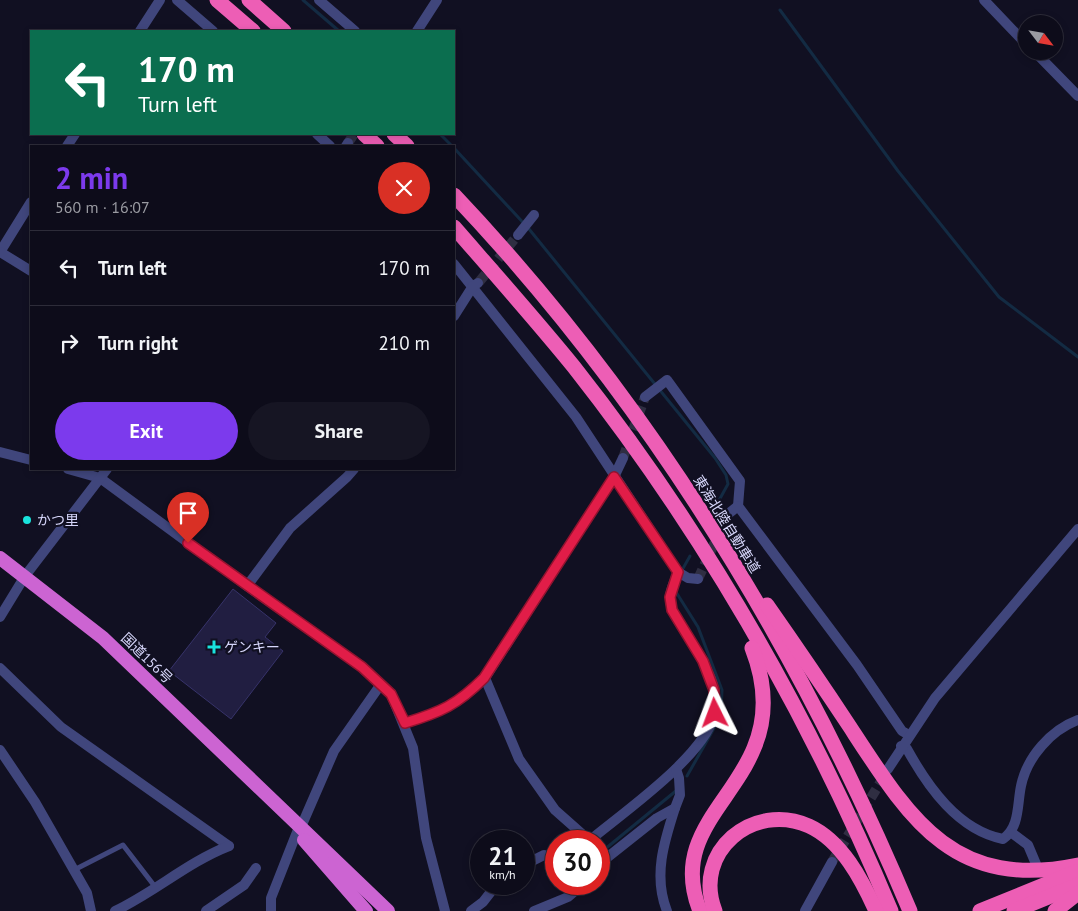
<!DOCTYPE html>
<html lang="en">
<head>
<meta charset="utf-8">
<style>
  body { margin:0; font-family:"PT Sans","Noto Sans JP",sans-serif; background:#161523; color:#f1f3f6; height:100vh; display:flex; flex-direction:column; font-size:19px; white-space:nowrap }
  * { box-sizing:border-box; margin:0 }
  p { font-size:16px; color:#9a9ba2 }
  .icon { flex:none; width:28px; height:28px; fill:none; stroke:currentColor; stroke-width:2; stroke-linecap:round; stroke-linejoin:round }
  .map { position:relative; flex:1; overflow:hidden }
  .panel { position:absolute; left:30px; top:145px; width:425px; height:325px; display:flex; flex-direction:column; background:#0d0c1a; border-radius:0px; box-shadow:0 2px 8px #0003,0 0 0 1px #2d2c39 }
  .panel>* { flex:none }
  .banner { position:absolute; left:30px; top:30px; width:425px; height:105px; border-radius:0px; box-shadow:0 2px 8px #0003,0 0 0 1px #2d2c39; background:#0b6e4f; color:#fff; overflow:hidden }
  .needle { width:32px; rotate:121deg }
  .controls { position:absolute; left:1018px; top:15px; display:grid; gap:10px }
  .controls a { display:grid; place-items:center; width:45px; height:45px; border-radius:50%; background:#0d0c1a; box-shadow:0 2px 8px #0003,0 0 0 1px #2d2c39; font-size:25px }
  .speed { position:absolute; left:470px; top:830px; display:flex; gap:10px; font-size:25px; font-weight:700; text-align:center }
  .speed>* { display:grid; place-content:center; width:65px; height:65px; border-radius:50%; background:#0d0c1a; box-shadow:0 2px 8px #0003,0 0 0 1px #2d2c39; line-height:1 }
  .speed small { font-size:12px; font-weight:400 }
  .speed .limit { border:8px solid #d22; background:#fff; color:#111 }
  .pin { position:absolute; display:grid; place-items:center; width:42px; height:42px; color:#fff; margin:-51px -21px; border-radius:50% 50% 50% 0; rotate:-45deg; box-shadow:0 0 5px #0007 }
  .pin .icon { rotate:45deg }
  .me { position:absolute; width:55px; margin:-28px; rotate:357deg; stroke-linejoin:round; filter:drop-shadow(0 0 4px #0008) }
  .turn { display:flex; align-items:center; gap:18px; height:105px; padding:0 25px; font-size:22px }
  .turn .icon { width:65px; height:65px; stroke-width:2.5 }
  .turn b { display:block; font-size:35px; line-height:42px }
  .round { display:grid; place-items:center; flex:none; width:52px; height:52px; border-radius:26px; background:#161523 }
  .overview { display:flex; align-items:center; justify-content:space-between; height:85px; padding:0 25px }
  h1 { font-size:30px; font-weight:600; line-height:38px; color:#7c3aed }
  .cta { display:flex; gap:10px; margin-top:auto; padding:10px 25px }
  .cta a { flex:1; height:58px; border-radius:30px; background:#7c3aed; color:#fff; font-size:20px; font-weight:600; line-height:58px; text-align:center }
  .cta a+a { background:#161523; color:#f1f3f6 }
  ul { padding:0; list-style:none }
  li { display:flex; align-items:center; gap:15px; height:75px; padding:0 25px; border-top:1px solid #2d2c39 }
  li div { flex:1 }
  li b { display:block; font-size:19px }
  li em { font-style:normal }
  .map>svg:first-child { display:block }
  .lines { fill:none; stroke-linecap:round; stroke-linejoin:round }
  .stream { stroke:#132b43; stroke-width:3 }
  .building { fill:#211e41; stroke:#37336a }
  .minor-tunnel { stroke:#2f2e42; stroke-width:10; stroke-dasharray:10 5; stroke-linecap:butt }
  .tertiary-tunnel { stroke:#2f2e42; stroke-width:10; stroke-dasharray:10 5; stroke-linecap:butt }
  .service { stroke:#40467c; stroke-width:5 }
  .minor { stroke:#40467c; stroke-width:10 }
  .tertiary { stroke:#40467c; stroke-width:10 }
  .trunk { stroke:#cc64d2; stroke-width:14 }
  .motorway { stroke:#ed5eb5; stroke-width:15 }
  .route-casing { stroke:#92132f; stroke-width:12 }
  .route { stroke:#e11d48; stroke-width:9 }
  .poi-dot { fill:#19e3dd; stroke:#111022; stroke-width:2 }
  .labels { text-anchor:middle; stroke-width:4.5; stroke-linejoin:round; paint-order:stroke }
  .poi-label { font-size:14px; fill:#d6d6fa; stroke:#111022; text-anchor:start }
  .street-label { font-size:14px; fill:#d6d6fa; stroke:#111022 }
</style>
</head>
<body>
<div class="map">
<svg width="1078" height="911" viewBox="0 0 1078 911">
  <rect width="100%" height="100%" fill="#111022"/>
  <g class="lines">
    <g class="stream">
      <path d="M303 0 339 31"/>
      <path d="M780 10 898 171 999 297 1078 357"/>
      <path d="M440 134 452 146"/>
      <path d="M454 148 529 229 715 458 726 475 728 484 717 504"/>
      <path d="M681 572 690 556"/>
      <path d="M677 587 676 592 698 627 722 690 721 716 687 776"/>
      <path d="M599 854 677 790"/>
    </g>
  </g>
  <path class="building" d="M233 589 276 623 265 637 283 651 231 719 169 671Z"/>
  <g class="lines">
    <g class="minor-tunnel">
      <path d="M348 143 354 134"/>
      <path d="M479 282 518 235"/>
      <path d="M623 458 645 397"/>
      <path d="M698 579 728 514"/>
    </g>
    <path class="tertiary-tunnel" d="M832 862 886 773"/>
    <path class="service" d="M74 870 123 845 156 888"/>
    <g class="minor">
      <path d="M177 0 213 31"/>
      <path d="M319 0 355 31"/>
      <path d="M140 31 160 0"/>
      <path d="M417 31 437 0"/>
      <path d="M317 134 330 146"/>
      <path d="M67 146 75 134"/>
      <path d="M346 146 348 143"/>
      <path d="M518 235 534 215"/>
      <path d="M0 252 31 202"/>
      <path d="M0 252 31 271"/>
      <path d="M454 264 576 417 678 572 688 578 698 579"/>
      <path d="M454 316 473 286 478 283"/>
      <path d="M645 397 667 380 740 481 738 506 857 665 902 731 909 735"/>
      <path d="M0 452 31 460"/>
      <path d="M68 469 100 478 247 586 362 667 391 694 413 748 426 838 445 911"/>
      <path d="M728 514 738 506"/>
      <path d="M247 586 290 528 347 477 354 469"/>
      <path d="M0 617 25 576 107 469"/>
      <path d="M0 668 61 727 229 846"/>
      <path d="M485 678 519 759 555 810 590 841"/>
      <path d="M405 723C440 712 458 705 485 678L614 477 623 458"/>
      <path d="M901 746 907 749C928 787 958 830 1003 839 1020 827 1017 805 1021 786 1027 757 1051 730 1078 720"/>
      <path d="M0 750 35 802 87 893 91 911"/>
      <path d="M301 827 334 751 381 684"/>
      <path d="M1012 833 1028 845 1036 864"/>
      <path d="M589 841C622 813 707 755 715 712 720 687 703 662 691 641 684 629 669 612 670 597 670 590 675 580 678 572"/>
      <path d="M524 865 544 855 556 859"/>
      <path d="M115 911C155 892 188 862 229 846"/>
      <path d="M206 911 244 885 256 868"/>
      <path d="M271 911V898L297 832"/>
      <path d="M471 911 483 902 497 884"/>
      <path d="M667 911C653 876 664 842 675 808"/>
    </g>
    <g class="tertiary">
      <path d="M984 0 1026 44"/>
      <path d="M1034 51 1078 96"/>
      <path d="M888 769 935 698 1078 529"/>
      <path d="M599 864 657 818 675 808 680 795 679 778 676 769"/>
      <path d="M534 911 568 897 583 884"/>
      <path d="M805 911 832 862"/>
    </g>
    <g class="trunk">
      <path d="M0 558 103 638 388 911"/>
      <path d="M304 840 366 911"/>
    </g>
    <g class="motorway">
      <path d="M217 0 253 31"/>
      <path d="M249 0 284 31"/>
      <path d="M364 134 377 146"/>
      <path d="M394 134 407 146"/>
      <path d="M454 195C650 402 800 649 910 911"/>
      <path d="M454 227C494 273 535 319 574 367 704 532 810 717 891 911"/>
      <path d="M767 605C795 645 823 686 850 727 910 819 953 891 1078 865"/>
      <path d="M700 911C671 839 731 805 754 748 768 715 765 681 752 648"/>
      <path d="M715 911C692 852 753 801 809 826 842 841 862 880 876 911"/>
      <path d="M980 911 1076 872"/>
      <path d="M1014 911 1078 885"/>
      <path d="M1055 911 1078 893"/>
    </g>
  </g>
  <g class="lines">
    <g class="route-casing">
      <path id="route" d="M188 543 362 667 391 694 405 723C441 712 457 705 484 678L614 477 678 572 670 597 672 610 703 661 714 690 715 713"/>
    </g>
    <use href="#route" class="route"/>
  </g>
  <g class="poi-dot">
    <circle cx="27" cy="520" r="5"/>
    <path d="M211.5 639.5h5v5h5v5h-5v5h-5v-5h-5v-5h5z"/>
  </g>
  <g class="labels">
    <g class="poi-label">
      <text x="37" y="525">かつ里</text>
      <text x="224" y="652">ゲンキー</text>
    </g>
    <g class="street-label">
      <text transform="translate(727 524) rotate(58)" y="5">東海北陸自動車道</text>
      <text transform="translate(147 658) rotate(44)" y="5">国道156号</text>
    </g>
  </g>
</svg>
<div class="controls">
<a><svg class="needle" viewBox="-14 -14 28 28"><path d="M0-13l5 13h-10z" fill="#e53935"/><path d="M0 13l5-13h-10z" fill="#9a9ba2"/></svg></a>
</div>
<div class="speed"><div>21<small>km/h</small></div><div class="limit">30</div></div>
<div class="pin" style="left:188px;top:543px;background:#d93025"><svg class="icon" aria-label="arrive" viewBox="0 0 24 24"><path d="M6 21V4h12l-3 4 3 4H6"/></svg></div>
<svg class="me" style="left:715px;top:713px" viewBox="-20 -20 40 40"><path d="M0-17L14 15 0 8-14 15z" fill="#e11d48" stroke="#fff" stroke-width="4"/></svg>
<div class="banner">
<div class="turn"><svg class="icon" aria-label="left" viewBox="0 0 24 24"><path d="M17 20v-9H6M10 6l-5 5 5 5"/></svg><div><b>170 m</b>Turn left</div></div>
</div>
<section class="panel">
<div class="overview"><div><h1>2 min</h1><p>560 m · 16:07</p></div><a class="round" style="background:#d93025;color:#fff"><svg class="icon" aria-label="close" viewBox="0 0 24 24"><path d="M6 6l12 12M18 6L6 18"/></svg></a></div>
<ul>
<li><svg class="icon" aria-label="left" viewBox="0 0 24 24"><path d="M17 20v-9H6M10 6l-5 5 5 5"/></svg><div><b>Turn left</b></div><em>170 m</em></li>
<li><svg class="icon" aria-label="right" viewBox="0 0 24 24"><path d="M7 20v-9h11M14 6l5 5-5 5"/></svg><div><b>Turn right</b></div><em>210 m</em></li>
</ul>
<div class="cta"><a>Exit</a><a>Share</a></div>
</section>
</div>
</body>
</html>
